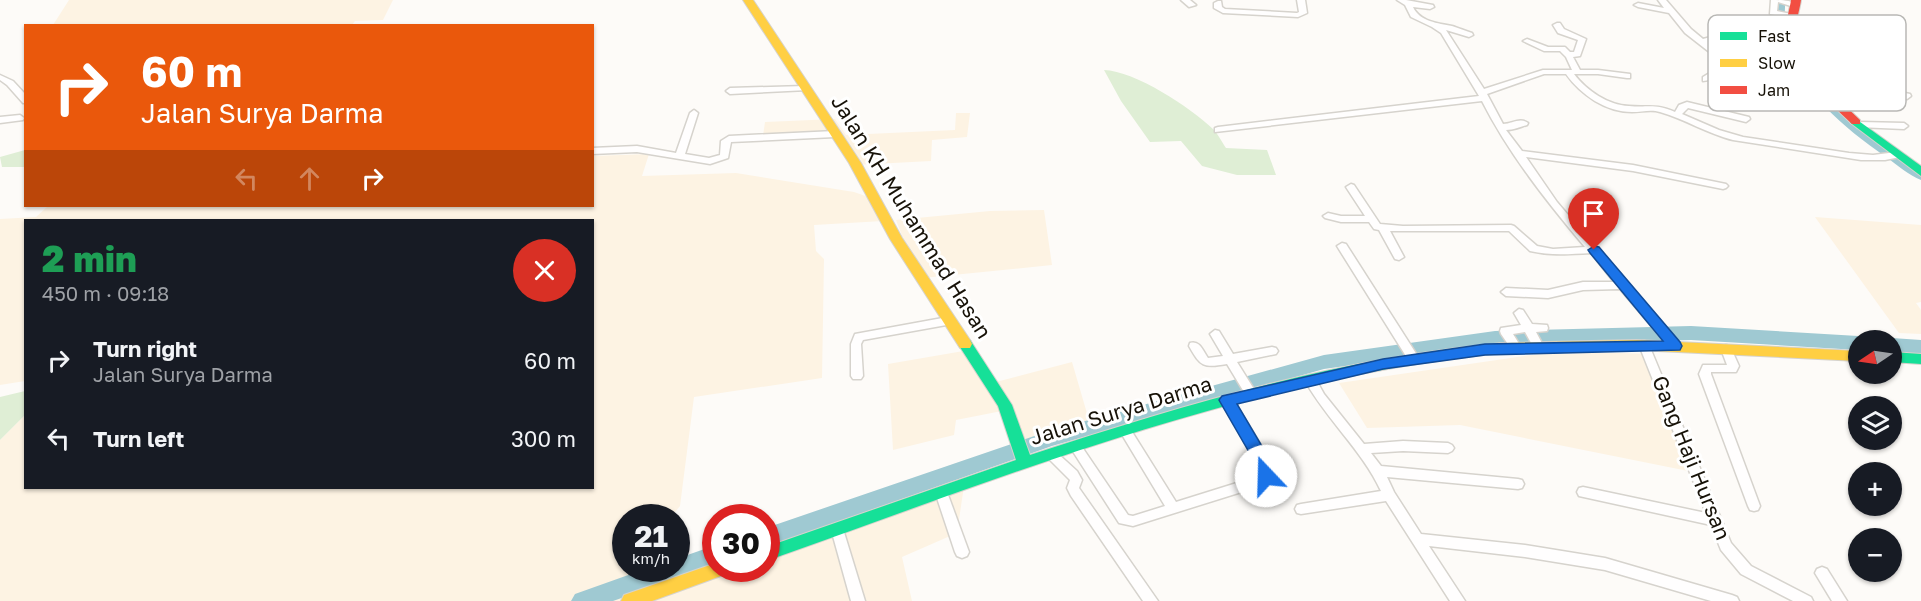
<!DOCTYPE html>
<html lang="en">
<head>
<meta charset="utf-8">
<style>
  body { margin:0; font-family:"Golos Text",sans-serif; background:#242831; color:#f1f3f6; height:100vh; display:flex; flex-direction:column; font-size:22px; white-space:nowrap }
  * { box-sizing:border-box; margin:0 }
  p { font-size:20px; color:#9ea1a6 }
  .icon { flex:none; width:33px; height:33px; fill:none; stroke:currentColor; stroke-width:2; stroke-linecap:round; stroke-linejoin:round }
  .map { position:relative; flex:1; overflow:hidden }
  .sheet { position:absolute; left:24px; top:219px; width:570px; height:270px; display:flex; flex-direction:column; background:#171b24; border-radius:0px; box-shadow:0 2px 4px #0004 }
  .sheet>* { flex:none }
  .hud { position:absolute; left:24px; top:24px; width:570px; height:183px; border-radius:0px; box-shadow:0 2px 4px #0004; background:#ea580c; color:#fff; overflow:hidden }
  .needle { width:39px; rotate:257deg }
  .tools { position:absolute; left:1848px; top:330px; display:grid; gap:12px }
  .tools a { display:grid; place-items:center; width:54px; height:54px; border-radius:50%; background:#171b24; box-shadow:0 2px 4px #0004; font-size:30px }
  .speed { position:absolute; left:612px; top:504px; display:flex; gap:12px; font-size:30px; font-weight:700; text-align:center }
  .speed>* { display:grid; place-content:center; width:78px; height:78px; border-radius:50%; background:#171b24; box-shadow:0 2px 4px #0004; line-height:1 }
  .speed small { font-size:15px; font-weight:400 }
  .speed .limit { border:9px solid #d22; background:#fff; color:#111 }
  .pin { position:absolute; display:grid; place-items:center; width:51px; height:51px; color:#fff; margin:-62px -26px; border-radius:50% 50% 50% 0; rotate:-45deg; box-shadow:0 0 6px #0007 }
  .pin .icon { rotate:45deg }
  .me { position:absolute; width:66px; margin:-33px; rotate:339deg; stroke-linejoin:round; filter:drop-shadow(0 0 4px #0008) }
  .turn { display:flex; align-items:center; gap:21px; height:126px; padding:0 18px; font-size:27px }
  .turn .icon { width:78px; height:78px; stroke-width:2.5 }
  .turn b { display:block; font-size:42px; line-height:51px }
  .lanes { display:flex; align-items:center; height:57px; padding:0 18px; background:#0003; justify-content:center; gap:30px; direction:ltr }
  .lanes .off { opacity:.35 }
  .round { display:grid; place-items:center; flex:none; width:63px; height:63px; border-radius:32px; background:#242831 }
  .summary { display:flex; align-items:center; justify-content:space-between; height:102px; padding:0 18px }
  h1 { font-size:36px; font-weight:800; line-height:45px; color:#1e9e55 }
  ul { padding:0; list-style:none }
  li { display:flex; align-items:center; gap:18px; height:78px; padding:0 18px }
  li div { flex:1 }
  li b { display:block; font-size:22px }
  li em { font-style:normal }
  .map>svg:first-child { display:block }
  .built { fill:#fdf3e3 }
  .green { fill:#dfeed5 }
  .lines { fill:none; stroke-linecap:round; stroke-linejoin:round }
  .canal { fill:#9fc9d2; fill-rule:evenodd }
  .river { fill:#9fc9d2; fill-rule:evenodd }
  .street-casing { stroke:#d6d3cd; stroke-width:3 }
  .fast-casing { stroke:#d6d3cd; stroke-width:2 }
  .slow-casing { stroke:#d6d3cd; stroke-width:2 }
  .jam-casing { stroke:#d6d3cd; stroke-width:2 }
  .street { fill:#fffefe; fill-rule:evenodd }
  .fast { fill:#16e098; fill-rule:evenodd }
  .slow { fill:#ffcf43; fill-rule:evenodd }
  .jam { fill:#f24e42; fill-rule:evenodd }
  .route { fill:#1a73e8; stroke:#114b97; stroke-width:1.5 }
  .labels { text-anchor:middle; stroke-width:6; stroke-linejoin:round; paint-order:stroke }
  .street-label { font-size:21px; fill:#171208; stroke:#fff }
  .key { fill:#fff; stroke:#b9b8b5; stroke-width:1.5 }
  .key-label { font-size:16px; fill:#171208 }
</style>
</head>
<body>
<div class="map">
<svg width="1921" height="601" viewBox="0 0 1921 601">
  <rect width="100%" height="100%" fill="#fdfbf8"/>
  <g class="built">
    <path d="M69 0H393L383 20 355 21 352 25H53Z"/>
    <path d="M956 113H970L967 137 932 140 931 161 855 165 838 136H763L765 122 835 119 846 135 955 130Z"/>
    <path d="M649 154 642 176 736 173 854 192 874 199 883 221 814 225 816 251 824 259 822 378 694 397 680 506 671 517 626 518V568H676L677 561 715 548 716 568H766L767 530 968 459 957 533 902 557 912 601H0V440L25 415 26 488H592V220H26L25 381 0 385V219L36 217 48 206H592L593 156Z"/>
    <path d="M1044 210 1052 265 923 278 910 257 896 220 990 211Z"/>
    <path d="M1815 217 1921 225V302L1916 303 1921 310V334L1899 333Z"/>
    <path d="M975 349 996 382 1072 362 1091 427 1022 444 1007 410 956 420 954 435 893 450 888 364Z"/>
    <path d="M1559 351 1651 354 1698 473 1460 425 1367 428 1339 383Z"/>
  </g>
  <g class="green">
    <path d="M1104 70C1135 71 1190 107 1213 129 1218 134 1222 142 1226 148L1267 150 1276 175H1237L1202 166 1181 141 1150 142 1121 101Z"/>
    <path d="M25 150V167H2L0 157Z"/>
    <path d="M25 391V415L0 440V397Z"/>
  </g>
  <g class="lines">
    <path class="canal" d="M1778 0H1786C1783 14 1786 27 1791 41 1813 102 1870 138 1921 173V180C1909 175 1897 165 1886 157 1843 127 1801 92 1783 41 1779 27 1775 14 1778 0Z"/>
    <g class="river">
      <path d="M1691 326 1858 336 1866 340H1858V350L1691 340 1495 345 1324 369 1052 446 766 547V528L1049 431 1324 355 1495 331Z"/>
      <path d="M1892 338 1921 340V354L1892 352V340H1885Z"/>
      <path d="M716 545V565L613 601H571L575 594 648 568H676V559Z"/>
    </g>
    <g class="street-casing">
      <g id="street">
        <path d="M1181 0H1190L1196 5 1189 7Z"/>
        <path d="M1297 0H1305L1307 13 1298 17 1223 13 1214 8V3L1218 1H1221L1222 7 1225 9 1297 13 1299 12Z"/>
        <path d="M1397 0H1406L1433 5 1434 7 1430 9 1413 7C1420 22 1438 23 1452 26 1459 28 1465 31 1472 33L1473 35 1469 37 1446 30 1484 89 1543 70H1572L1566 57 1560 51H1544L1523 41 1527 39 1548 47H1565L1570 52H1574L1578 40 1558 33 1553 25 1557 23H1560L1564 29 1586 39 1580 56 1573 57 1580 70H1598L1630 74V78H1627L1598 74H1574C1587 91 1608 105 1629 106 1649 108 1654 103 1675 112L1679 105 1687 102 1749 117 1750 119 1746 122 1688 108 1682 114 1719 130 1743 137 1849 153 1873 155 1897 152 1902 155 1900 157 1885 160H1861L1733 140C1708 134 1685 119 1660 112 1651 109 1642 112 1632 112 1606 112 1581 95 1566 74H1544L1487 94 1503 124C1512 124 1520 117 1528 123L1527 125C1520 127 1514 130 1506 130L1522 151 1633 165 1726 184 1728 186 1726 188 1723 189 1633 171 1526 157 1557 202 1680 346 1679 349H1671L1620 289 1583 290 1548 298 1506 296 1501 292 1506 288 1548 290 1583 282H1614L1591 253C1570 254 1551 256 1530 251L1509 231H1390L1404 257 1399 260 1395 259 1379 230 1374 229 1369 222H1341L1325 218 1323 216 1328 213 1341 216H1365L1346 187 1351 184 1354 185 1380 224 1403 226 1511 225 1514 226 1537 246 1553 249 1585 247C1547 202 1509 154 1482 101L1215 132V128L1218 127 1479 96 1441 33 1432 27 1411 17 1405 5Z"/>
        <path d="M1658 0H1666L1691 29 1703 39 1733 31 1775 45 1771 47 1733 35 1708 43 1733 62 1774 73 1766 61 1770 59H1773L1784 75 1812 83 1813 80H1816L1865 84 1868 72 1890 75H1893V79L1874 77 1872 86 1910 94 1911 96 1907 99 1868 89 1821 85 1823 87 1819 89 1779 81 1778 79C1764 75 1744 66 1730 69 1720 72 1713 81 1703 81V77L1721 66 1726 65 1685 33 1669 13 1638 7 1634 5 1638 3 1664 8Z"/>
        <path d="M1771 0C1781 0 1790 0 1798 5L1794 7 1778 2 1777 11 1796 15V19L1770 14Z"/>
        <path d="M1791 36H1797L1822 45 1821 47H1818L1791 40Z"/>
        <path d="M0 75 13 81 26 95V103H23L7 85 0 80Z"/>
        <path d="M805 86 809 88 808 90 730 94 726 91 730 88Z"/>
        <path d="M694 110 698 113 685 154 709 158 720 155 721 141 729 136 835 131 839 134 835 137 731 142 728 158 710 164 637 152 592 154V148L637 146 676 153 690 113Z"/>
        <path d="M20 115 24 118 23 120 0 123V117Z"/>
        <path d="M1860 122 1904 123 1908 126 1904 129 1857 127 1856 125Z"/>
        <path d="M1342 243 1346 244 1417 355 1419 358 1417 361H1409L1337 246Z"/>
        <path d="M1519 309 1523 310 1532 324 1547 325 1548 328 1547 331 1536 332 1544 347 1543 350H1535L1525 332 1513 334 1521 347 1520 350H1512L1501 334 1500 331 1501 328 1521 325 1514 313Z"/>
        <path d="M948 317 953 321 952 324 863 340 861 344 863 376 861 379H853L851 376V344L855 334Z"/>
        <path d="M1215 330 1219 331 1233 354 1272 347 1276 348 1278 351 1276 354 1237 362 1257 394 1255 397H1247L1227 364C1203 368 1201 367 1189 346L1190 343C1200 340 1203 351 1208 358L1223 356 1210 334Z"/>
        <path d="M1644 341 1648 342 1649 345 1731 543 1751 566 1811 597 1813 601H1793L1741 574 1721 550 1711 525 1579 496 1577 492 1579 488 1583 487 1706 513 1639 345 1640 342Z"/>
        <path d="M1726 345 1730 346 1739 366 1736 372H1711V374L1760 506 1758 510 1754 511 1750 510 1748 506 1699 374 1703 365H1727L1721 349 1722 346Z"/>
        <path d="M1310 375 1314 376 1324 394 1364 444 1403 441 1448 443 1452 445 1454 448 1452 451 1448 453 1403 451 1371 453 1381 466 1518 479 1522 480 1524 484 1522 488 1518 489 1387 477 1394 492 1421 534 1525 545 1605 558 1732 595 1737 597 1739 601H1711L1605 570 1525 557 1429 546 1465 601H1450L1386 501 1301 514 1297 513 1295 509 1297 505 1301 504 1381 491C1362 450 1326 419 1304 379L1306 376Z"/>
        <path d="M1227 396 1231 397C1240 412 1272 458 1272 473 1272 479 1269 481 1264 485L1133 526 1119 523 1072 450 1070 447 1072 444 1076 442 1080 444 1128 515 1133 516 1165 506 1121 433 1119 430 1121 427 1125 425 1129 427 1176 502 1256 477 1260 474 1259 465 1221 400 1223 397Z"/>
        <path d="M1051 449 1055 451 1077 471 1082 480 1079 488 1158 601H1143L1071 496 1067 488 1070 480 1047 457 1045 454 1047 451Z"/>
        <path d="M941 487 945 488 947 492 969 552 967 556 962 558 957 556 955 552 935 492 937 488Z"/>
        <path d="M837 524 842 525 843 529 865 601H851L831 529 832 525Z"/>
        <path d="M1822 567 1827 569 1847 601H1832L1815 573 1817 569Z"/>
      </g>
    </g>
    <g class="fast-casing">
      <g id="fast">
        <path d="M1856 119 1921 166V176L1852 124 1850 122Z"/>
        <path d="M965 339 970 340 1012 405 1030 455C1185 404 1340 358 1503 343L1508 344 1510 348 1508 352 1503 353C1248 377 1007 476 766 561V547L1016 460 998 406 958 344 960 340Z"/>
        <path d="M1892 352 1921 354V364L1892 362Z"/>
      </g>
    </g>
    <g class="slow-casing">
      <g id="slow">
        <path d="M743 0H753L861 163 902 238 970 340 972 344 970 348H960L890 239 849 163Z"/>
        <path d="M1637 340 1858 351V361L1637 350 1503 353 1498 352 1496 348 1498 344 1503 343Z"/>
        <path d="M716 563V568H731L729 573 652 601H621L624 595Z"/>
      </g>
    </g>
    <g class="jam-casing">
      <path id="jam" d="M1791 0H1801C1800 8 1797 16 1797 23 1797 63 1833 94 1860 120V124H1852C1825 98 1787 65 1787 23 1787 16 1790 8 1791 0Z"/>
    </g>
    <use href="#street" class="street"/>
    <use href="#fast" class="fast"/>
    <use href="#slow" class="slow"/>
    <use href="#jam" class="jam"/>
  </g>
  <path class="route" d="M1594 246 1599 247 1680 342 1682 346 1680 350 1485 355 1383 369 1237 404 1273 465 1274 476 1272 481 1266 482 1260 481 1257 466 1219 400 1222 396 1383 359 1485 344 1663 341 1590 253 1588 250Z"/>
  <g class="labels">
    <g class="street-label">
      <text transform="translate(911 217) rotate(58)" y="7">Jalan KH Muhammad Hasan</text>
      <text transform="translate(1121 411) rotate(-17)" y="7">Jalan Surya Darma</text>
      <text transform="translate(1691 458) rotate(68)" y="7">Gang Haji Hursan</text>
    </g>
  </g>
  <rect x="1708" y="15" width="198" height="96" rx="9" class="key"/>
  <rect x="1720" y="32" width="27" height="8" fill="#16e098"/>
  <rect x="1720" y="59" width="27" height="8" fill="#ffcf43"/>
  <rect x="1720" y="86" width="27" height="8" fill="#f24e42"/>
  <g class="key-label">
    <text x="1758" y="42">Fast</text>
    <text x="1758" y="69">Slow</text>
    <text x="1758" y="96">Jam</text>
  </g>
</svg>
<div class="tools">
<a><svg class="needle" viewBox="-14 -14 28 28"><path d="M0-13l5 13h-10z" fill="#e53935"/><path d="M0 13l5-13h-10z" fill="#9ea1a6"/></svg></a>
<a><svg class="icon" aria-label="layers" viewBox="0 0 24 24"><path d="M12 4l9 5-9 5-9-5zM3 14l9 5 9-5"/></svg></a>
<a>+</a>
<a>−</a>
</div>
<div class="speed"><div>21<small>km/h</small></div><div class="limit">30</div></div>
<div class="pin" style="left:1594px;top:250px;background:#d93025"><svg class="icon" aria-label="arrive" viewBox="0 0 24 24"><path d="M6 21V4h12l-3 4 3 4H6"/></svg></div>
<svg class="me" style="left:1266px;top:476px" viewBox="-20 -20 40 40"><circle r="19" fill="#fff"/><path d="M0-13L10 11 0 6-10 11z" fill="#1a73e8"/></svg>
<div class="hud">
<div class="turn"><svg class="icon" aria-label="right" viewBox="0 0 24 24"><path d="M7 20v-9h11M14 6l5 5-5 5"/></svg><div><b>60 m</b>Jalan Surya Darma</div></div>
<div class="lanes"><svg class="icon off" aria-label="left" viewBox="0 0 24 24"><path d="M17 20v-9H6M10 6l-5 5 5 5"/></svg><svg class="icon off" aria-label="ahead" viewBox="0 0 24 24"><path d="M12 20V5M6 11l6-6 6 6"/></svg><svg class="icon" aria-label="right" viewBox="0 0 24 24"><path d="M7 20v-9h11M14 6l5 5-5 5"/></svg></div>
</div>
<section class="sheet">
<div class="summary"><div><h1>2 min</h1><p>450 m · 09:18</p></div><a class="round" style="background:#d93025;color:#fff"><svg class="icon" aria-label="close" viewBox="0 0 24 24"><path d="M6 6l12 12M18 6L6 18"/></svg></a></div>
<ul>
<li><svg class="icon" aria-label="right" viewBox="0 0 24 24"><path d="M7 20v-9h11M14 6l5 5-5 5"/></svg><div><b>Turn right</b><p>Jalan Surya Darma</p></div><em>60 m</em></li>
<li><svg class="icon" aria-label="left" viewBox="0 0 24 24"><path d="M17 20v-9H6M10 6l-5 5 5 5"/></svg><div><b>Turn left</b></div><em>300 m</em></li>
</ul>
</section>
</div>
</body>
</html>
